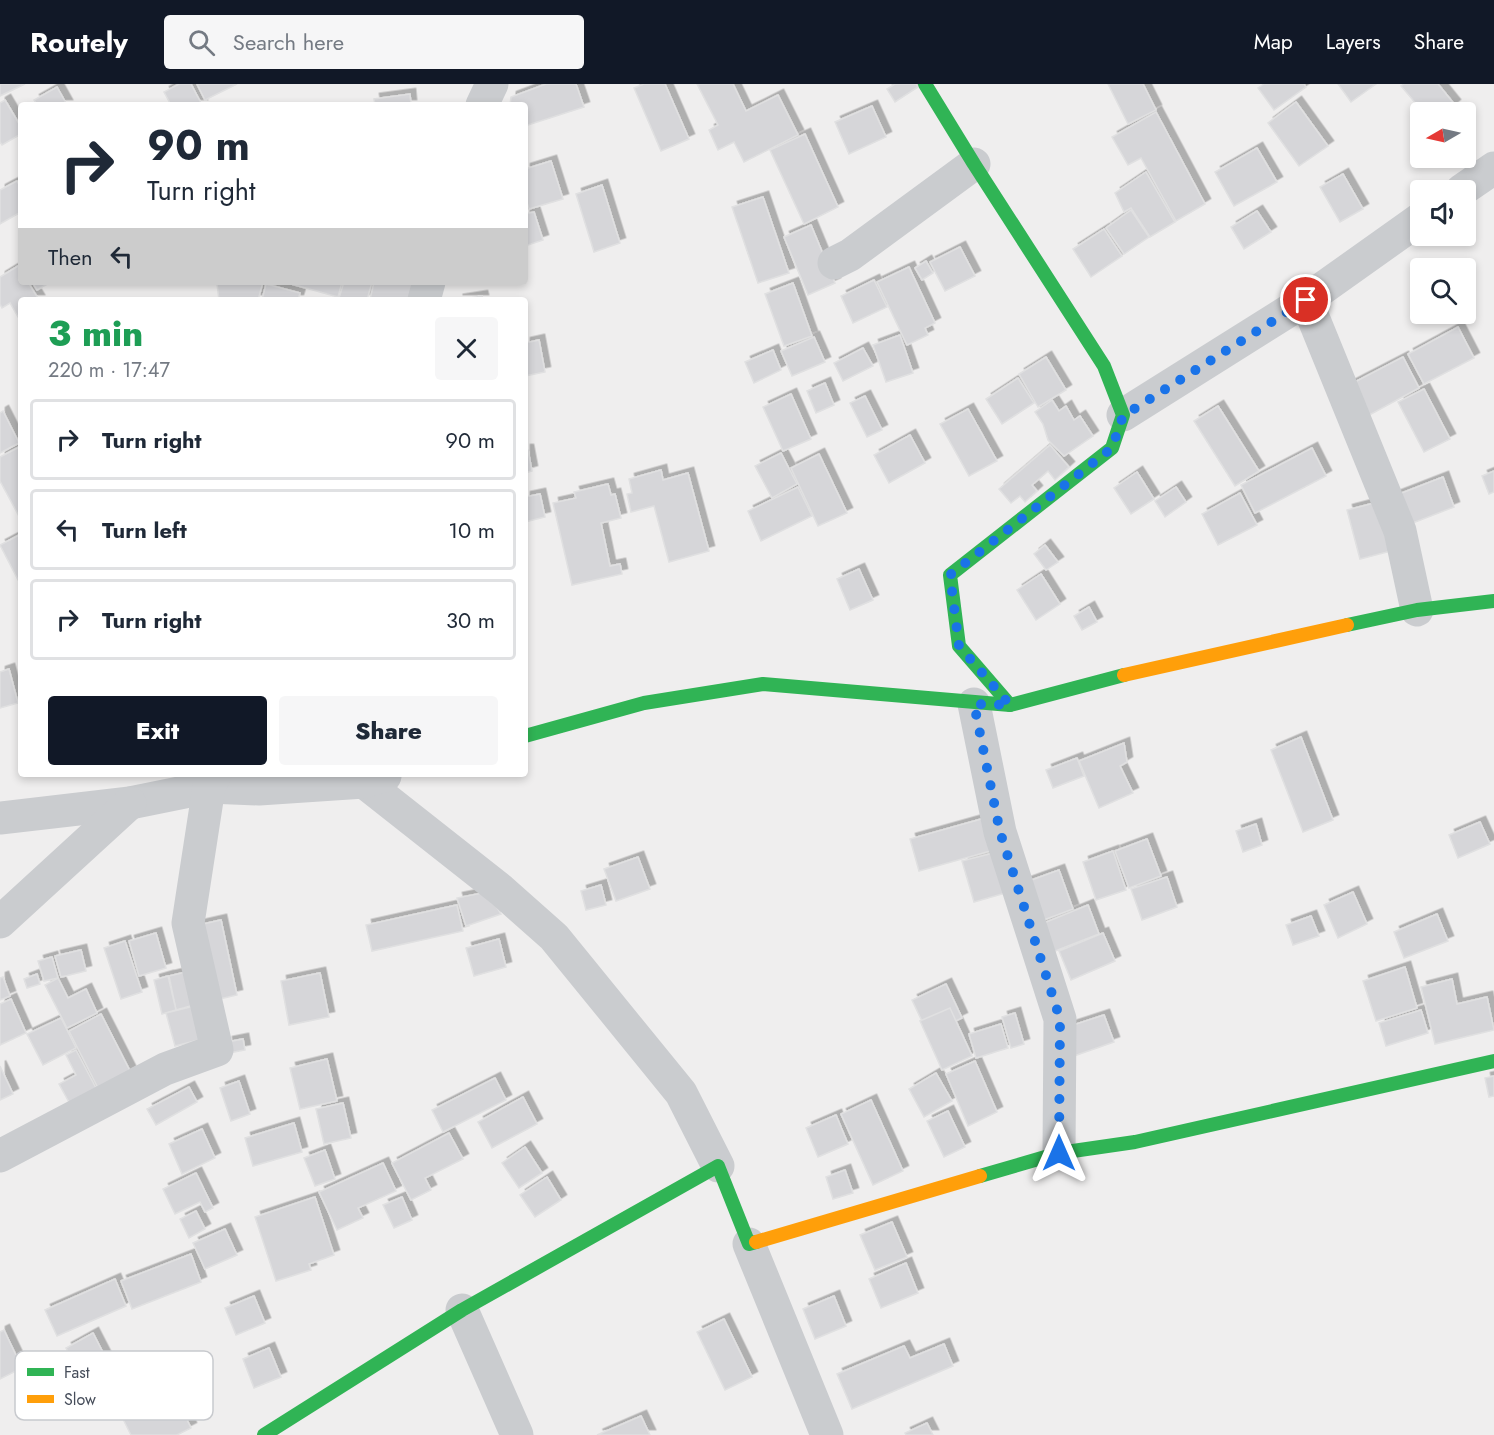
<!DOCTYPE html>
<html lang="en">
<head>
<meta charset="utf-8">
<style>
  body { margin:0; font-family:Jost,sans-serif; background:#f6f6f7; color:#1f2937; height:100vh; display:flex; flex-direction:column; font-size:22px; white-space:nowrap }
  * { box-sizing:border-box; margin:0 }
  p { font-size:20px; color:#747a83 }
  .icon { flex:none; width:33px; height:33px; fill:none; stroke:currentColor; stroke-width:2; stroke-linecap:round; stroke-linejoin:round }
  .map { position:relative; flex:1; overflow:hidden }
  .drawer { position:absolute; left:18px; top:213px; width:510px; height:480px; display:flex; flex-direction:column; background:#fff; border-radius:6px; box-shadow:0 3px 9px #0003 }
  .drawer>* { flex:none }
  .banner { position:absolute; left:18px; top:18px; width:510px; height:183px; border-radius:6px; box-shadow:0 3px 9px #0003; background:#fff; color:#1f2937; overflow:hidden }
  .needle { width:39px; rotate:261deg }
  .controls { position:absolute; left:1410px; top:18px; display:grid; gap:12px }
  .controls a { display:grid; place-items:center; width:66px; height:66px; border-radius:6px; background:#fff; box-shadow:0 3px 9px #0003; font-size:30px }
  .pin { position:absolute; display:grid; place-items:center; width:51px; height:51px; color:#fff; margin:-26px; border:3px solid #fff; border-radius:50%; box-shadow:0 2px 6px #0007 }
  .me { position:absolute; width:66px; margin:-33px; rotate:0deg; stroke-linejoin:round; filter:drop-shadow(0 0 4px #0008) }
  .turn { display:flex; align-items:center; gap:21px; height:126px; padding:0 30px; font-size:27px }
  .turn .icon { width:78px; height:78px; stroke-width:2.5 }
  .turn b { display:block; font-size:42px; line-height:51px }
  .then { display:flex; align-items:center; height:57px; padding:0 30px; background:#0003; gap:12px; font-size:22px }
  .round { display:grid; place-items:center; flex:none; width:63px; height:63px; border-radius:6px; background:#f6f6f7 }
  .head { display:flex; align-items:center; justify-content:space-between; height:102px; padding:0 30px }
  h1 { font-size:36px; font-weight:800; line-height:45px; color:#1e9e55 }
  .cta { display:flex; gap:12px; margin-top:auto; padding:12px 30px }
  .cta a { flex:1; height:69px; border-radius:6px; background:#111827; color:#fff; font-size:24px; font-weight:800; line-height:69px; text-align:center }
  .cta a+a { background:#f6f6f7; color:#1f2937 }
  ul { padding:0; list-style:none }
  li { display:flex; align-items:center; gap:18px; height:81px; margin:0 12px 9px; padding:0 18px; border:3px solid #e0e1e3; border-radius:6px }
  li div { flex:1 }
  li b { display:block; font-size:22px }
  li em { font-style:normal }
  header { display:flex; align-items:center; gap:36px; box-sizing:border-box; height:84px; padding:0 30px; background:#111827; color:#fff }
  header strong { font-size:28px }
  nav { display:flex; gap:33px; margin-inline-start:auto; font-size:21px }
  .search { width:420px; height:54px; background:#f6f6f7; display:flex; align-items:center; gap:15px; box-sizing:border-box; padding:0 21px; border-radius:6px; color:#747a83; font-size:22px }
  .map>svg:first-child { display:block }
  .building { fill:#d6d6d9; stroke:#e0e0e1; stroke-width:1.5; filter:url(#shadow) }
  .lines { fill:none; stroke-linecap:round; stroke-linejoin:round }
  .street { stroke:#cacccf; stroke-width:33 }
  .fast { stroke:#30b455; stroke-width:14 }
  .slow { stroke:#ff9f0a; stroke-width:14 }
  .route { stroke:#1a73e8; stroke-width:10; stroke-dasharray:0 18 }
  .key { fill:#fff; stroke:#c8cace; stroke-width:1.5 }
  .key-label { font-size:16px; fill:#464d5a }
</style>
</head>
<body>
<header>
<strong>Routely</strong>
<div class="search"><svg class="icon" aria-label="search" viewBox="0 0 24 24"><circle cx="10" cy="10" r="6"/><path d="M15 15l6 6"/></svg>Search here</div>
<nav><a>Map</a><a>Layers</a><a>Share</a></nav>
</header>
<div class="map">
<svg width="1494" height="1351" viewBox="0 0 1494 1351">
  <defs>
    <filter id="shadow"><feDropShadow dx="5.5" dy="-5.5" stdDeviation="0" flood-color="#0004"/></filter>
  </defs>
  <rect width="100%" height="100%" fill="#efeeee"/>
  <g class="building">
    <path d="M0 0H25L0 12Z"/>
    <path d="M179 0H191L202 21H171L164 8Z"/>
    <path d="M197 0H237L205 16Z"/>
    <path d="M546 0H576L584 23 525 42V21H510L511 13Z"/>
    <path d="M644 0H665L689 55 661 67 634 4Z"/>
    <path d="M697 0H733L746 27 778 11 798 51 744 78 734 58 718 66 709 46 718 41Z"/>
    <path d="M895 0H916L918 3 895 18 887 5Z"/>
    <path d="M1108 0H1143L1156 26 1128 40Z"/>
    <path d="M1264 0H1304L1306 3 1274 26 1258 4Z"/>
    <path d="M1338 0H1376L1351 18Z"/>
    <path d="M1404 0H1438L1455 21 1446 28H1423L1401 2Z"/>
    <path d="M57 3 67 21H37L34 16Z"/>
    <path d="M410 10 411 21H375L374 15Z"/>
    <path d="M5 16 21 43V50L2 61 0 58V19Z"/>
    <path d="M1296 18 1328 62 1299 82 1268 39Z"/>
    <path d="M872 22 886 53 849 70 835 38Z"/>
    <path d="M1156 28 1205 120 1176 137 1141 74 1128 81 1112 53Z"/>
    <path d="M805 50 838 123 804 140 770 66Z"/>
    <path d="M1257 64 1277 98 1234 122 1215 88Z"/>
    <path d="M551 77 563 115 529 125 525 112V85Z"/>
    <path d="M1146 88 1175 138 1150 153 1131 124 1124 128 1115 109Z"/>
    <path d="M1343 90 1363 125 1340 138 1320 103Z"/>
    <path d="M17 97 21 104V128L0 140V106Z"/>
    <path d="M602 101 620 159 594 168 576 110Z"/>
    <path d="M763 113 789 189 758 199 732 123Z"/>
    <path d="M1131 126 1149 153 1124 170 1106 144Z"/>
    <path d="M1257 127 1271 148 1244 165 1231 143Z"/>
    <path d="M534 128 543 156 525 162V130Z"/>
    <path d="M811 141 835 199 808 211 784 153Z"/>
    <path d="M1104 145 1122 172 1091 193 1073 165Z"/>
    <path d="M960 163 975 192 945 207 930 178Z"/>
    <path d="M926 177 933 189 922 196 915 184Z"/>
    <path d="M18 182 21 186V198H28L39 216H21V231L18 233 10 219 2 224 0 220V193Z"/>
    <path d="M909 183 935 239 925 244 928 251 907 261 877 198Z"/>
    <path d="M874 196 887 223 853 239 841 212Z"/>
    <path d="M32 198H51L37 206Z"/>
    <path d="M244 198H263L258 216H219L217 200H243Z"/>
    <path d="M284 198H342L338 213Z"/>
    <path d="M344 198H372L367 216 339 214Z"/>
    <path d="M374 198H413L409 216H370Z"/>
    <path d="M793 199 812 252 784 262 765 210Z"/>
    <path d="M266 200 300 209 298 216H262Z"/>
    <path d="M482 212 483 216H457Z"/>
    <path d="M1458 243 1474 274 1424 300 1408 270Z"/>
    <path d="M900 251 913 289 886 298 873 261Z"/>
    <path d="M814 253 825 278 792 292 781 267Z"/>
    <path d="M539 256 545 288 525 292V259Z"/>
    <path d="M863 264 873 282 843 297 834 279Z"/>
    <path d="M773 266 781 286 754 299 745 278Z"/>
    <path d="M1046 273 1066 306 1038 323 1019 290Z"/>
    <path d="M1403 273 1419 304 1364 334 1347 302Z"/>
    <path d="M1018 294 1034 319 1002 340 986 315Z"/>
    <path d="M825 299 834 321 816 329 807 307Z"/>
    <path d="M1424 305 1450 355 1424 368 1398 318Z"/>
    <path d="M791 310 811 355 783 367 763 323Z"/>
    <path d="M865 312 882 346 867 353 850 319Z"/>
    <path d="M1052 316 1059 327 1066 322 1074 336 1080 332 1093 352 1064 372 1048 356 1043 340 1035 328Z"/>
    <path d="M1218 322 1259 387 1235 402 1194 337Z"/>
    <path d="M968 325 997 377 969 392 940 340Z"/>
    <path d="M3 327 19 359 0 369V329Z"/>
    <path d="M910 351 925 379 889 399 874 371Z"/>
    <path d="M1050 361 1069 383 1055 396 1048 387 1032 401 1037 407 1025 418 1020 412 1011 419 999 405Z"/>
    <path d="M21 362V436L0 397V373Z"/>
    <path d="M1312 364 1326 392 1255 429 1241 401Z"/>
    <path d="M525 366H528L532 387 525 389Z"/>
    <path d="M781 369 797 400 772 414 755 382Z"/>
    <path d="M819 370 847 429 818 442 791 384Z"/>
    <path d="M661 386 663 396 688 389 709 467 669 478 654 422 631 428 627 410 632 409 629 395Z"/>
    <path d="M1494 387V408L1489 410 1482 392Z"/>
    <path d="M1137 388 1154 415 1131 430 1114 404Z"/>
    <path d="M1443 393 1454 423 1405 442 1394 412Z"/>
    <path d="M608 400 611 411 615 410 621 434 601 439 610 482 620 480 622 490 572 501 553 419 576 414 574 408Z"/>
    <path d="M798 403 812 432 761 457 748 427Z"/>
    <path d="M1176 403 1186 418 1165 433 1155 417Z"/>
    <path d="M1240 409 1257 441 1218 461 1202 430Z"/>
    <path d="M540 410 545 433 525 438V413Z"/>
    <path d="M1382 417 1395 466 1360 475 1347 426Z"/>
    <path d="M21 450V494L18 496 0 461Z"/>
    <path d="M1045 461 1058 478 1046 486 1034 470Z"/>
    <path d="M859 485 873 516 850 526 837 495Z"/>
    <path d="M1041 490 1060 520 1036 536 1017 506Z"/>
    <path d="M1089 523 1097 538 1082 546 1074 532Z"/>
    <path d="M9 585 18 619 0 624V588Z"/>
    <path d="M1301 653 1333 736 1303 748 1271 666Z"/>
    <path d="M1124 659 1127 678 1120 682 1133 709 1099 724 1079 677Z"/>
    <path d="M1077 674 1084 692 1053 704 1046 686Z"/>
    <path d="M985 734 994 766 919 787 910 755Z"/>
    <path d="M1480 738 1490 760 1458 774 1449 751Z"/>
    <path d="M1256 740 1262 761 1243 768 1236 747Z"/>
    <path d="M1147 755 1161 792 1129 804 1115 767Z"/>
    <path d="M1113 767 1126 806 1096 816 1083 778Z"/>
    <path d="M997 768 1009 808 974 818 962 777Z"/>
    <path d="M638 773 650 805 616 817 604 785Z"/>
    <path d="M1059 786 1073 825 1041 837 1026 798Z"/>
    <path d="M1167 793 1177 823 1142 836 1131 805Z"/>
    <path d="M601 801 606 821 586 826 581 807Z"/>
    <path d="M487 808 501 830 466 842 457 814Z"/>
    <path d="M1353 808 1367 840 1338 854 1324 821Z"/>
    <path d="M457 821 463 847 372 867 366 841Z"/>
    <path d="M1088 821 1099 850 1050 869 1039 841Z"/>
    <path d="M1437 830 1448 857 1404 874 1394 848Z"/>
    <path d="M1311 832 1319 852 1293 861 1286 841Z"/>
    <path d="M221 836 237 911 211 917 194 842Z"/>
    <path d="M156 849 166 884 139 892 129 857Z"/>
    <path d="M1103 849 1115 877 1071 896 1059 867Z"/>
    <path d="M499 855 506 883 474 892 466 864Z"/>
    <path d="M125 857 142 908 121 915 104 864Z"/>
    <path d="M81 866 86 887 61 893 55 872Z"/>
    <path d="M52 873 58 894 44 897 38 877Z"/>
    <path d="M1405 883 1417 924 1376 937 1363 897Z"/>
    <path d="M186 888 194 921 176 926 169 892Z"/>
    <path d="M320 889 329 933 289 941 281 897Z"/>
    <path d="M37 890 40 900 27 904 24 895Z"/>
    <path d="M168 892 176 926 162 930 154 896Z"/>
    <path d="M3 893 10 912 0 916V894Z"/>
    <path d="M58 894 68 914 86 905 97 929 67 944 45 901Z"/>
    <path d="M1452 895 1457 920 1487 913 1494 946 1435 960 1421 903Z"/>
    <path d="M946 900 962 934 928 950 912 916Z"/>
    <path d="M11 915 26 949 0 961V920Z"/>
    <path d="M194 922 203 955 175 962 166 929Z"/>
    <path d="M950 924 972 972 942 986 920 937Z"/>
    <path d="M1421 926 1428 949 1386 962 1379 939Z"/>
    <path d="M1015 929 1024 960 1011 964 1002 933Z"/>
    <path d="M101 930 130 987 98 1004 69 947Z"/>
    <path d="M1104 931 1114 958 1074 972 1064 944Z"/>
    <path d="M61 934 76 964 43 981 27 950Z"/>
    <path d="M1001 940 1008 964 976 974 969 950Z"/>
    <path d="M243 955 245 966 229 969 227 958Z"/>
    <path d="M76 966 97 1006 70 1020 59 1000 76 991 66 971Z"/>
    <path d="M327 975 337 1017 300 1025 290 984Z"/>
    <path d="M975 977 997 1028 968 1042 946 990Z"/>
    <path d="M0 982 13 1010 0 1016Z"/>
    <path d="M936 989 952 1017 924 1033 909 1005Z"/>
    <path d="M1494 992V1012L1489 1013 1485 994Z"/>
    <path d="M495 994 506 1016 443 1048 432 1026Z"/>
    <path d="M239 997 250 1030 231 1037 220 1004Z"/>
    <path d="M189 1003 197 1018 156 1041 147 1025Z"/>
    <path d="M523 1013 537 1040 492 1064 478 1038Z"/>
    <path d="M871 1016 903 1087 873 1101 841 1030Z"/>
    <path d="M343 1019 351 1054 324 1060 316 1025Z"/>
    <path d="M948 1027 965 1063 944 1073 927 1037Z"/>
    <path d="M836 1031 848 1060 818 1073 806 1044Z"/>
    <path d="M294 1039 302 1068 253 1082 245 1054Z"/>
    <path d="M202 1045 215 1074 182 1090 169 1060Z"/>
    <path d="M449 1049 463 1075 425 1094 431 1106 411 1116 392 1079Z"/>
    <path d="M525 1063 542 1089 519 1104 502 1079Z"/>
    <path d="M325 1066 335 1095 315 1102 304 1074Z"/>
    <path d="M383 1079 396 1107 358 1124 363 1134 337 1146 319 1108Z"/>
    <path d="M845 1086 853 1109 833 1115 826 1093Z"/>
    <path d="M196 1089 213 1124 205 1128 200 1118 175 1130 163 1105Z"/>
    <path d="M547 1093 561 1116 535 1133 520 1111Z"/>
    <path d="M315 1113 334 1171 309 1180 311 1186 276 1197 255 1133Z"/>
    <path d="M402 1113 412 1136 394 1144 383 1121Z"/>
    <path d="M196 1127 205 1145 189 1154 180 1135Z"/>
    <path d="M892 1138 907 1173 875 1186 860 1151Z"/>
    <path d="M225 1145 237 1171 205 1185 193 1159Z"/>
    <path d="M191 1170 201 1198 132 1225 121 1197Z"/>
    <path d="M906 1179 918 1209 881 1224 869 1195Z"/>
    <path d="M115 1195 126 1222 57 1252 45 1226Z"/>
    <path d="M254 1212 265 1239 236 1251 225 1224Z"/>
    <path d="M834 1212 846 1242 815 1255 803 1225Z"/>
    <path d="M724 1235 752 1293 725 1306 697 1248Z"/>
    <path d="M4 1246 22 1284 0 1295V1248Z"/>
    <path d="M93 1249 115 1292 88 1306 66 1264Z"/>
    <path d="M944 1260 953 1282 852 1325 837 1290 904 1262 910 1274Z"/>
    <path d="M269 1264 281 1293 254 1304 243 1275Z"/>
    <path d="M172 1306 191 1344 177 1351H131L121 1331Z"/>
    <path d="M641 1332 650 1351H597Z"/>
    <path d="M927 1339 933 1351H906L905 1349Z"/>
  </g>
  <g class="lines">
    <g class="street">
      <path d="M482 21 492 0"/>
      <path d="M1462 106 1494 84"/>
      <path d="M834 179 850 171 974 80"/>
      <path d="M424 216 429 198"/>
      <path d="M1306 216 1400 447 1417 526"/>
      <path d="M1123 331 1306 216 1420 135"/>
      <path d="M974 620 1000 748 1060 935 1059 1069"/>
      <path d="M364 698 501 806 554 853 681 1009 718 1082"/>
      <path d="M0 734 130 719 209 703 259 705 364 698 385 692"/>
      <path d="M0 838 130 719"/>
      <path d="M0 1072 165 985 217 966 188 839 209 703 215 690"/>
      <path d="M749 1160 827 1351"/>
      <path d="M462 1226 517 1351"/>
    </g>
    <g class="fast">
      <path d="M925 0 974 80 1104 282 1123 331 1112 364 950 491 959 562 1010 621"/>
      <path d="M1347 541 1417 526 1494 517"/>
      <path d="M525 652 644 619 763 600 1010 621 1124 591"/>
      <path d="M980 1092 1059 1069 1135 1058 1494 977"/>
      <path d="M264 1351 462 1226 718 1082 749 1160 756 1158"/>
    </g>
    <g class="slow">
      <path d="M1124 591 1347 541"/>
      <path d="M756 1158 980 1092"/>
    </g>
  </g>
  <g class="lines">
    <path class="route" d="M1059 1069 1060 935 1000 748 974 620 1010 621 959 562 950 491 1112 364 1123 332 1306 216"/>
  </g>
  <rect x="15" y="1267" width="198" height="69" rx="9" class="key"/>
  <rect x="27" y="1284" width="27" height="8" fill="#30b455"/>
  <rect x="27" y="1311" width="27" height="8" fill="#ff9f0a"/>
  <g class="key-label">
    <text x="64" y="1294">Fast</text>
    <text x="64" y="1321">Slow</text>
  </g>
</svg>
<div class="controls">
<a><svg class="needle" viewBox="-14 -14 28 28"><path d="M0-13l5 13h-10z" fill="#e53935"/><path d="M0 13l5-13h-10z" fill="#747a83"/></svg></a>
<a><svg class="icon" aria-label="sound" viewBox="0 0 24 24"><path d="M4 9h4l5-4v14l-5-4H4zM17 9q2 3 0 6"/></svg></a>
<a><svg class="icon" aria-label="search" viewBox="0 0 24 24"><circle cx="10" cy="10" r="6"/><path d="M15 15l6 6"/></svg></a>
</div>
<div class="pin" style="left:1306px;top:216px;background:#d93025"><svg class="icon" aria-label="arrive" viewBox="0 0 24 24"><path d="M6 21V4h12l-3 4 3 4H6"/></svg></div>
<svg class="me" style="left:1059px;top:1069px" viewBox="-20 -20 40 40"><path d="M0-17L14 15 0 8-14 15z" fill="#1a73e8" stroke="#fff" stroke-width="4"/></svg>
<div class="banner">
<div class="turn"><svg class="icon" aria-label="right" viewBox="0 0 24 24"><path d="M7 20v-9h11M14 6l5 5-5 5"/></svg><div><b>90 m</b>Turn right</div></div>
<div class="then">Then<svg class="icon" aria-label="left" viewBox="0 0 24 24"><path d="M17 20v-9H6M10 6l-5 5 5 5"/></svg></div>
</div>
<section class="drawer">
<div class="head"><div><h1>3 min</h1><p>220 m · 17:47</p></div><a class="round"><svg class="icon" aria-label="close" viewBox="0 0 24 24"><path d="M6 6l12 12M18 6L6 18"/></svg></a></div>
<ul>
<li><svg class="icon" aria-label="right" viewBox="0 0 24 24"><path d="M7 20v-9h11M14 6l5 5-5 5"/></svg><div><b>Turn right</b></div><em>90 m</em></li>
<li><svg class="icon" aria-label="left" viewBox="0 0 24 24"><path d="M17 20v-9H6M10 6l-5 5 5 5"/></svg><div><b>Turn left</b></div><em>10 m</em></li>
<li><svg class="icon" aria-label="right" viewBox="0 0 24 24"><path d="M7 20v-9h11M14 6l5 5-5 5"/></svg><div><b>Turn right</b></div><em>30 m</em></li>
</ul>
<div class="cta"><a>Exit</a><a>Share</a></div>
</section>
</div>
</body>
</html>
